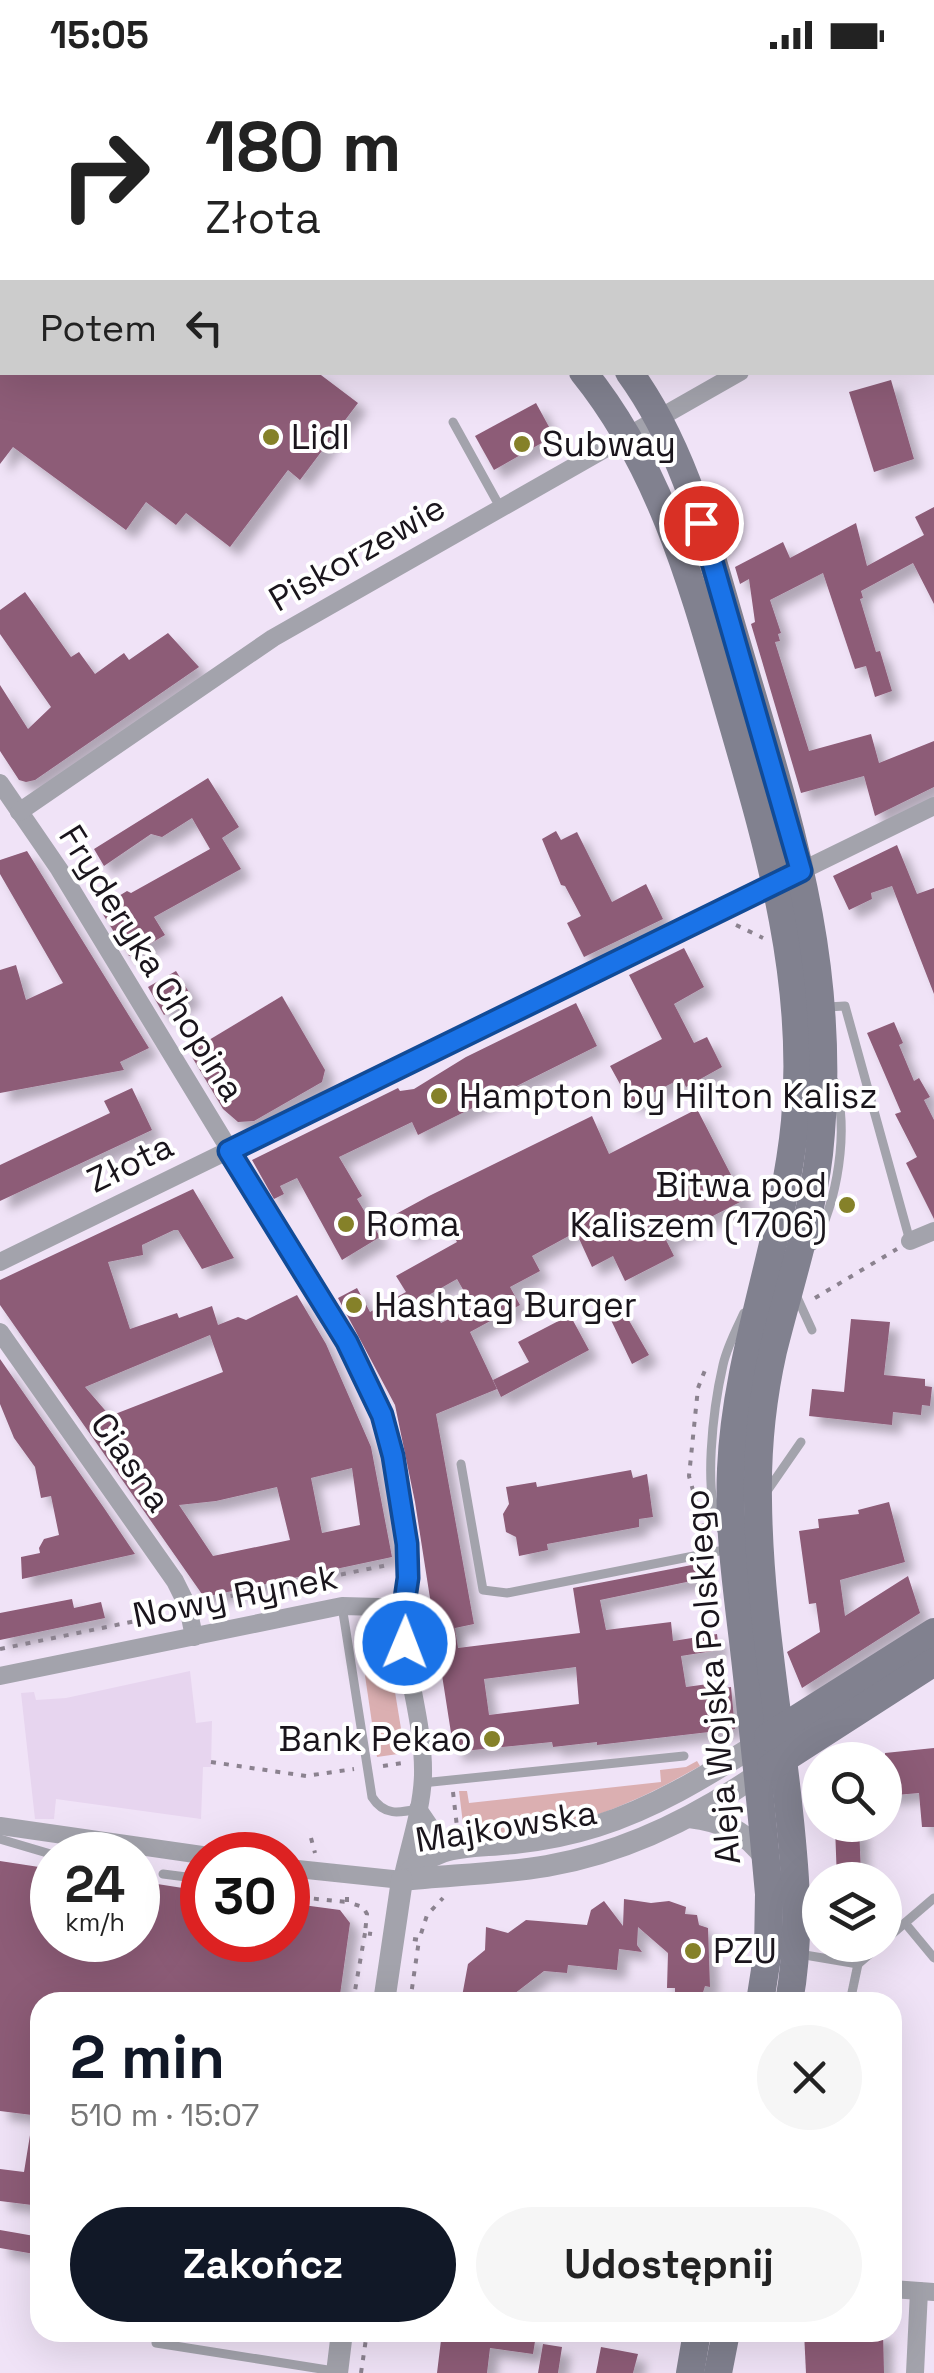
<!DOCTYPE html>
<html lang="pl">
<head>
<meta charset="utf-8">
<style>
  body { margin:0; font-family:"Space Grotesk",sans-serif; background:#f6f6f6; color:#222; height:100vh; display:flex; flex-direction:column; font-size:38px; white-space:nowrap }
  * { box-sizing:border-box; margin:0 }
  p { font-size:32px; color:#767676 }
  .icon { flex:none; width:55px; height:55px; fill:none; stroke:currentColor; stroke-width:2; stroke-linecap:round; stroke-linejoin:round }
  .map { position:relative; flex:1; overflow:hidden }
  .panel { position:absolute; left:30px; top:1922px; width:872px; height:350px; display:flex; flex-direction:column; background:#fff; border-radius:30px; box-shadow:0 10px 40px #0002 }
  .panel>* { flex:none }
  .top-card { position:absolute; left:0px; top:0px; width:935px; height:305px; box-shadow:0 10px 40px #0002; background:#fff; color:#222; overflow:hidden }
  .buttons { position:absolute; left:802px; top:1672px; display:grid; gap:20px }
  .buttons a { display:grid; place-items:center; width:100px; height:100px; border-radius:50%; background:#fff; box-shadow:0 10px 40px #0002; font-size:50px }
  .speed { position:absolute; left:30px; top:1762px; display:flex; gap:20px; font-size:50px; font-weight:700; text-align:center }
  .speed>* { display:grid; place-content:center; width:130px; height:130px; border-radius:50%; background:#fff; box-shadow:0 10px 40px #0002; line-height:1 }
  .speed small { font-size:25px; font-weight:400 }
  .speed .limit { border:15px solid #d22; background:#fff; color:#111 }
  .pin { position:absolute; display:grid; place-items:center; width:85px; height:85px; color:#fff; margin:-42px; border:5px solid #fff; border-radius:50%; box-shadow:0 2px 10px #0007 }
  .me { position:absolute; width:110px; margin:-55px; rotate:1deg; stroke-linejoin:round; filter:drop-shadow(0 0 8px #0008) }
  .turn { display:flex; align-items:center; gap:35px; height:210px; padding:0 40px; font-size:45px }
  .turn .icon { width:130px; height:130px; stroke-width:2.5 }
  .turn b { display:block; font-size:70px; line-height:85px }
  .then { display:flex; align-items:center; height:95px; padding:0 40px; background:#0003; gap:20px; font-size:38px }
  .round { display:grid; place-items:center; flex:none; width:105px; height:105px; border-radius:52px; background:#f6f6f6 }
  .head { display:flex; align-items:center; justify-content:space-between; height:170px; padding:0 40px }
  h1 { font-size:60px; font-weight:800; line-height:75px; color:#111827 }
  .action { display:flex; gap:20px; margin-top:auto; padding:20px 40px }
  .action a { flex:1; height:115px; border-radius:60px; background:#111827; color:#fff; font-size:40px; font-weight:800; line-height:115px; text-align:center }
  .action a+a { background:#f6f6f6; color:#222 }
  .status { display:flex; justify-content:space-between; align-items:center; height:70px; padding:0 50px; background:#fff; direction:ltr }
  .status svg { height:28px; fill:currentColor }
  .map>svg:first-child { display:block }
  .built { fill:#e7d5ef }
  .green { fill:#dbafb1 }
  .building { fill:#8d5b77; fill-rule:evenodd; filter:url(#shadow) }
  .lines { fill:none; stroke-linecap:round; stroke-linejoin:round }
  .path { stroke:#8b828f; stroke-width:4; stroke-dasharray:5 8; stroke-linecap:butt }
  .service { stroke:#a3a3ac; stroke-width:9 }
  .minor { stroke:#a3a3ac; stroke-width:18 }
  .tertiary { stroke:#a3a3ac; stroke-width:22 }
  .secondary { stroke:#81818f; stroke-width:28 }
  .route-casing { stroke:#114b97; stroke-width:25 }
  .route { stroke:#1a73e8; stroke-width:18 }
  .poi-dot { fill:#858129; stroke:#fff; stroke-width:4 }
  .labels { text-anchor:middle; stroke-width:8; stroke-linejoin:round; paint-order:stroke }
  .poi-label { font-size:35px; fill:#1a151c; stroke:#fff; text-anchor:start }
  .street-label { font-size:35px; fill:#1a151c; stroke:#fff }
</style>
</head>
<body>
<div class="status"><b>15:05</b><svg viewBox="0 0 49 12"><path d="M0 12V9h3v3zM5 12V6h3v6zM10 12V3h3v9zM15 12V0h3v12zM26 1h20v11H26zM47 4h2v5h-2z"/></svg></div>
<div class="map">
<svg width="934" height="2303" viewBox="0 0 934 2303">
  <defs>
    <filter id="shadow"><feDropShadow dx="9" dy="9" stdDeviation="5" flood-color="#0004"/></filter>
  </defs>
  <rect width="100%" height="100%" fill="#f0e3f7"/>
  <path class="built" d="M190 1601 196 1653 212 1651 211 1697H203L201 1749 56 1729 54 1749H35L21 1623 34 1622 36 1630 66 1628Z"/>
  <g class="green">
    <path d="M374 1548 381 1552 385 1561 405 1683 377 1687 358 1558 362 1550Z"/>
    <path d="M697 1691 700 1696C632 1735 546 1774 464 1762L459 1721H467L469 1733 661 1712 660 1700 686 1697Z"/>
  </g>
  <g class="building">
    <path d="M0 302H317L358 333 300 410 288 400 230 477 186 443 176 455 146 432 126 460 13 377 0 394Z"/>
    <path d="M891 310 914 389 874 402 849 322Z"/>
    <path d="M536 333 554 366 494 400 475 366Z"/>
    <path d="M934 437V534L913 493 861 521 863 528 860 529 876 582 880 581 892 621 875 627 866 596 855 599 823 503 770 530 781 563 778 564 780 571 775 572 809 681 871 664 879 693 934 671V717L875 746 864 706 801 723 751 554 755 552 749 509 740 514 735 497 783 472 790 488 856 453 867 496 924 465 915 447Z"/>
    <path d="M25 522 71 587 79 582 95 604 124 583 129 590 168 563 199 597 35 710 26 712 19 710 0 681V615L28 659 51 637 0 564V540Z"/>
    <path d="M208 708 239 757 222 768 241 799 154 847 165 865 129 886 99 838 127 821 131 823 210 779 192 748 162 767 151 764 104 796 94 779Z"/>
    <path d="M556 761 561 770 577 762 612 832 646 814 663 849 584 887 567 853 581 846 565 816 561 815 542 769Z"/>
    <path d="M897 775 917 824 934 818V924L892 816 871 823 872 829 849 840 833 806Z"/>
    <path d="M27 781 149 978 120 992 124 1000 0 1023V900L16 895 26 930 63 913 0 804V790Z"/>
    <path d="M684 878 704 917 674 934 694 973 707 967 722 997 686 1017 682 1008 631 1034 610 996 662 969 629 905Z"/>
    <path d="M176 901 192 927 164 945 148 917Z"/>
    <path d="M282 926 325 1000 322 1012 254 1051 238 1052 223 1039 189 982Z"/>
    <path d="M576 933 597 976 418 1065 412 1052 339 1087 362 1126 357 1129 380 1167 342 1190 297 1108 280 1116 284 1124 274 1129 252 1090 398 1018 400 1021 414 1019 466 987Z"/>
    <path d="M894 952 903 973 899 975 914 1011 919 1008 930 1027 924 1030 934 1050V1149L906 1093 917 1087 895 1044 901 1042 867 963Z"/>
    <path d="M132 1018 152 1060 0 1131V1095L110 1043 104 1031Z"/>
    <path d="M697 1039 744 1130 666 1170 674 1186 625 1211 613 1186 592 1197 576 1162 532 1186 540 1201 510 1217 520 1235 470 1262 497 1319 436 1344 474 1554 455 1558 458 1578 580 1563 573 1518 697 1494 701 1509 600 1530 606 1560 671 1552 673 1571 717 1564 719 1580 681 1586 686 1617 723 1612 724 1618 731 1617 735 1659 597 1675V1672L553 1677 552 1672 454 1682 415 1432 395 1335 338 1228 357 1218 370 1242 406 1222 396 1206 457 1172 443 1146 406 1165 396 1144 429 1126 592 1046 609 1084ZM457 1209 473 1237 441 1253 427 1226ZM576 1597 579 1634 489 1645 484 1609Z"/>
    <path d="M193 1119 234 1188 202 1199 178 1160H174L142 1175 143 1185 108 1192 130 1259 177 1243 179 1248 212 1236 218 1255 238 1247 246 1250 297 1225 326 1274 371 1377 392 1487 204 1527 0 1235V1210ZM210 1265 223 1302 110 1346 85 1317ZM352 1398 360 1455 322 1463 311 1408ZM277 1417 290 1470 213 1486 179 1435 216 1431Z"/>
    <path d="M623 1240 649 1285 632 1294 610 1248Z"/>
    <path d="M570 1245 589 1280 501 1327 493 1310 529 1292 518 1272Z"/>
    <path d="M851 1249 890 1252 884 1305 925 1309V1316L932 1317 930 1336 922 1335 921 1345 893 1342 892 1355 809 1346 812 1319 844 1322Z"/>
    <path d="M0 1289 104 1438 135 1484 22 1509 21 1487 40 1483 39 1478 44 1469 59 1465 51 1426 41 1428 35 1397 14 1368 0 1334Z"/>
    <path d="M631 1400 633 1408 647 1404 653 1447 639 1449V1457L547 1474 548 1480 519 1486 516 1467 506 1462 503 1444 509 1434 506 1417 536 1412 537 1417Z"/>
    <path d="M889 1432 905 1492 840 1510 845 1546 908 1506 920 1543 802 1618 787 1582 820 1562 816 1533 809 1534 799 1461 819 1458 818 1449 859 1444 858 1440Z"/>
    <path d="M72 1529 74 1538 101 1532 105 1548 0 1570V1543Z"/>
    <path d="M934 1678V1757H922L919 1723 885 1726V1683Z"/>
    <path d="M859 1756 861 1804H858L859 1810H837L835 1757Z"/>
    <path d="M0 1791 52 1799V1870H138V1811L202 1821V1870H288V1833L340 1840 350 1853 339 1932H40V2046L0 2041Z"/>
    <path d="M624 1829 651 1833 669 1831 686 1837 685 1844 697 1845 699 1855 708 1858 710 1917 705 1916 700 1932 675 1930V1918H667L668 1883 638 1857 637 1875 642 1882 619 1879 617 1900 568 1895 567 1903 544 1901 514 1924 501 1923 499 1932H461L468 1894 485 1880 486 1857 508 1863 526 1850 587 1855 591 1840 604 1831 623 1856Z"/>
    <path d="M31 2059H40V2136L0 2131V2099L24 2102Z"/>
    <path d="M0 2160 40 2167V2185L0 2178Z"/>
    <path d="M442 2262H520L536 2265 533 2284 490 2278 487 2303H437Z"/>
    <path d="M804 2262H883L884 2303H806Z"/>
    <path d="M543 2274 562 2277 558 2303H538Z"/>
    <path d="M601 2277 638 2284 633 2303H596Z"/>
  </g>
  <g class="lines">
    <g class="path">
      <path d="M736 855 763 868"/>
      <path d="M815 1228 897 1179"/>
      <path d="M707 1471 689 1406 698 1318 707 1295"/>
      <path d="M300 1521 298 1513 388 1495"/>
      <path d="M205 1531 298 1513"/>
      <path d="M0 1579 155 1547 165 1537"/>
      <path d="M211 1692 306 1706 354 1699"/>
      <path d="M383 1696 403 1693"/>
      <path d="M453 1722 457 1757"/>
      <path d="M311 1768 315 1783"/>
      <path d="M138 1808 148 1809"/>
      <path d="M288 1826 347 1832"/>
      <path d="M347 1827V1832L363 1837 367 1844 365 1863 372 1864"/>
      <path d="M413 1869 419 1870 427 1845 443 1828"/>
      <path d="M353 1932 365 1863"/>
      <path d="M410 1932 419 1870"/>
      <path d="M361 2303 367 2262"/>
    </g>
    <g class="service">
      <path d="M453 352 500 437"/>
      <path d="M827 937 845 936 910 1171"/>
      <path d="M813 1176C838 1131 849 1061 835 1012"/>
      <path d="M796 1225 812 1260"/>
      <path d="M461 1394 483 1520 507 1523 729 1479"/>
      <path d="M765 1424 801 1372"/>
      <path d="M722 1461C701 1427 714 1334 723 1295 727 1277 736 1260 744 1243"/>
      <path d="M342 1536 372 1727C384 1746 399 1743 418 1739"/>
      <path d="M422 1713 684 1686"/>
      <path d="M0 1769 54 1785"/>
      <path d="M163 1804 202 1809"/>
      <path d="M905 1853 934 1888"/>
      <path d="M885 1870 934 1828"/>
      <path d="M799 1884 858 1894 880 1875"/>
      <path d="M573 1932 577 1929 606 1932"/>
      <path d="M850 1932 858 1894"/>
      <path d="M156 2273 334 2301"/>
    </g>
    <g class="minor">
      <path d="M90 2 91 0"/>
      <path d="M932 202 934 201"/>
      <path d="M0 206 2 200"/>
      <path d="M0 713 59 799 347 1273C383 1340 407 1414 408 1492 408 1512 401 1533 402 1553 406 1604 424 1654 423 1705 422 1740 409 1776 402 1810L288 1798"/>
      <path d="M19 742 273 568 740 302"/>
      <path d="M910 1171 934 1161"/>
      <path d="M0 1192 934 736"/>
      <path d="M0 1262 175 1511 188 1537 194 1567"/>
      <path d="M0 1606 342 1536 380 1537 402 1549"/>
      <path d="M418 1739 433 1761 453 1777"/>
      <path d="M0 1756 202 1785"/>
      <path d="M892 2219 934 2222"/>
      <path d="M915 2303 919 2221"/>
    </g>
    <g class="tertiary">
      <path d="M689 1747C722 1751 746 1761 766 1789"/>
      <path d="M402 1810C437 1771 466 1778 514 1773 542 1770 569 1765 597 1756 654 1738 703 1708 754 1676"/>
      <path d="M402 1810C450 1805 499 1804 547 1796 623 1783 693 1749 757 1705"/>
      <path d="M384 1932 402 1810"/>
      <path d="M337 2303 342 2262"/>
    </g>
    <g class="secondary">
      <path d="M287 0 290 2"/>
      <path d="M332 0 334 2"/>
      <path d="M583 302C663 401 694 521 729 641 768 776 808 908 795 1051 784 1169 736 1280 731 1399 728 1463 738 1526 745 1588 754 1667 762 1745 769 1824L768 1881 760 1932"/>
      <path d="M629 302C688 383 709 481 737 574 789 751 839 897 819 1084 811 1151 789 1216 773 1281 762 1330 757 1380 758 1431 759 1528 776 1627 787 1723 795 1794 802 1862 789 1932"/>
      <path d="M768 1667 934 1562"/>
      <path d="M771 1697 934 1592"/>
      <path d="M690 2303 697 2262"/>
      <path d="M718 2303 726 2262"/>
    </g>
  </g>
  <g class="lines">
    <g class="route-casing">
      <path id="route" d="M405 1573 402 1549 408 1508 407 1474 393 1386 382 1345 347 1272 229 1081 801 801 701 453"/>
    </g>
    <use href="#route" class="route"/>
  </g>
  <g class="poi-dot">
    <circle cx="271" cy="367" r="10"/>
    <circle cx="522" cy="374" r="10"/>
    <circle cx="439" cy="1026" r="10"/>
    <circle cx="847" cy="1135" r="10"/>
    <circle cx="346" cy="1154" r="10"/>
    <circle cx="354" cy="1235" r="10"/>
    <circle cx="492" cy="1669" r="10"/>
    <circle cx="693" cy="1881" r="10"/>
  </g>
  <g class="labels">
    <g class="poi-label">
      <text x="291" y="379">Lidl</text>
      <text x="542" y="386">Subway</text>
      <text x="459" y="1038">Hampton by Hilton Kalisz</text>
      <text x="827" y="1127" text-anchor="end">Bitwa pod<tspan x="827" dy="40">Kaliszem (1706)</tspan></text>
      <text x="366" y="1166">Roma</text>
      <text x="374" y="1247">Hashtag Burger</text>
      <text x="472" y="1681" text-anchor="end">Bank Pekao</text>
      <text x="713" y="1893">PZU</text>
    </g>
    <g class="street-label">
      <text transform="translate(357 483) rotate(-30)" y="12">Piskorzewie</text>
      <text transform="translate(152 893) rotate(58)" y="12">Fryderyka Chopina</text>
      <text transform="translate(130 1093) rotate(-26)" y="12">Złota</text>
      <text transform="translate(131 1392) rotate(55)" y="12">Ciasna</text>
      <text transform="translate(235 1526) rotate(-11)" y="12">Nowy Rynek</text>
      <text transform="translate(712 1607) rotate(-95)" y="12">Aleja Wojska Polskiego</text>
      <text transform="translate(506 1756) rotate(-9)" y="12">Majkowska</text>
    </g>
  </g>
</svg>
<div class="buttons">
<a><svg class="icon" aria-label="search" viewBox="0 0 24 24"><circle cx="10" cy="10" r="6"/><path d="M15 15l6 6"/></svg></a>
<a><svg class="icon" aria-label="layers" viewBox="0 0 24 24"><path d="M12 4l9 5-9 5-9-5zM3 14l9 5 9-5"/></svg></a>
</div>
<div class="speed"><div>24<small>km/h</small></div><div class="limit">30</div></div>
<div class="pin" style="left:701px;top:453px;background:#d93025"><svg class="icon" aria-label="arrive" viewBox="0 0 24 24"><path d="M6 21V4h12l-3 4 3 4H6"/></svg></div>
<svg class="me" style="left:405px;top:1573px" viewBox="-20 -20 40 40"><circle r="17" fill="#1a73e8" stroke="#fff" stroke-width="3"/><path d="M0-11L8 9 0 5-8 9z" fill="#fff"/></svg>
<div class="top-card">
<div class="turn"><svg class="icon" aria-label="right" viewBox="0 0 24 24"><path d="M7 20v-9h11M14 6l5 5-5 5"/></svg><div><b>180 m</b>Złota</div></div>
<div class="then">Potem<svg class="icon" aria-label="left" viewBox="0 0 24 24"><path d="M17 20v-9H6M10 6l-5 5 5 5"/></svg></div>
</div>
<section class="panel">
<div class="head"><div><h1>2 min</h1><p>510 m · 15:07</p></div><a class="round"><svg class="icon" aria-label="close" viewBox="0 0 24 24"><path d="M6 6l12 12M18 6L6 18"/></svg></a></div>
<div class="action"><a>Zakończ</a><a>Udostępnij</a></div>
</section>
</div>
</body>
</html>
